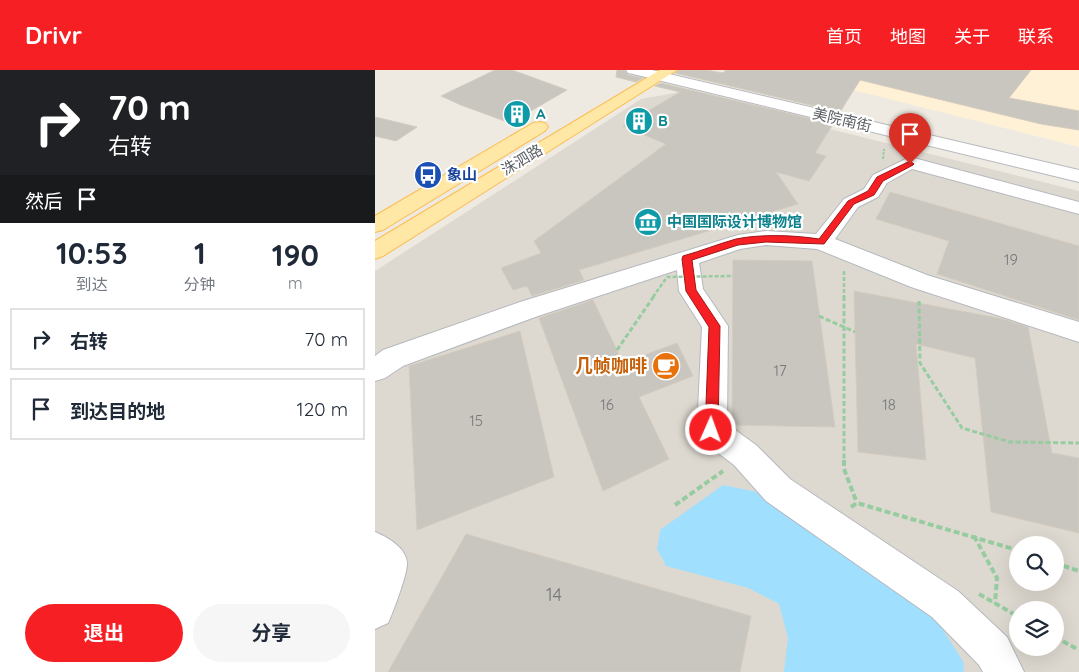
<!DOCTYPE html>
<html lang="zh">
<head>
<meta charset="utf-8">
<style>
  body { margin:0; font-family:Quicksand,"Noto Sans SC",sans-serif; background:#f6f6f7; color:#1f2937; height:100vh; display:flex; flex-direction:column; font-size:19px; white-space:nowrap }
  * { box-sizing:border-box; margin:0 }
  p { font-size:16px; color:#747a83 }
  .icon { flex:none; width:28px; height:28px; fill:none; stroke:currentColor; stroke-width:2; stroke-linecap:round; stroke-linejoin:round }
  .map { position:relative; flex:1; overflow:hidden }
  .details { display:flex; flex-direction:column; background:#fff; width:375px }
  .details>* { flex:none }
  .guide { background:#202124; color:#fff; overflow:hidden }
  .buttons { position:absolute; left:634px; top:466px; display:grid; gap:10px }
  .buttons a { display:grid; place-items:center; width:55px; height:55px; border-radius:50%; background:#fff; box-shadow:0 5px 20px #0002; font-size:25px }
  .pin { position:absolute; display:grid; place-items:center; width:42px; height:42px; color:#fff; margin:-51px -21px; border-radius:50% 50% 50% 0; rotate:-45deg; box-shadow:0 0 5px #0007 }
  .pin .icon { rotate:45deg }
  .me { position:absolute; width:55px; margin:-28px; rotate:2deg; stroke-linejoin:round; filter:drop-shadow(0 0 4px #0008) }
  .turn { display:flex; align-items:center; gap:18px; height:105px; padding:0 25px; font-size:22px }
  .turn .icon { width:65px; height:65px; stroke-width:2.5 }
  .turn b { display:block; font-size:35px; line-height:42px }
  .then { display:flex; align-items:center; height:48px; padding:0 25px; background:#0003; gap:10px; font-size:19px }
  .eta { display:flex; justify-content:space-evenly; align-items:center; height:85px; text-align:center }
  .eta b { font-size:30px; font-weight:700; line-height:35px }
  .button { display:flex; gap:10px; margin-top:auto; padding:10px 25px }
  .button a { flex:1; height:58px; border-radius:30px; background:#f62024; color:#fff; font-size:20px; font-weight:700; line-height:58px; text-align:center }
  .button a+a { background:#f6f6f7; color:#1f2937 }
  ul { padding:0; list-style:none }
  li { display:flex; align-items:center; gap:15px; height:62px; margin:0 10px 8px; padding:0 15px; border:2px solid #e0e1e3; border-radius:0px }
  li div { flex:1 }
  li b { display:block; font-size:19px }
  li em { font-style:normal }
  header { display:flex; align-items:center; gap:30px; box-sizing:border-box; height:70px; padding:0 25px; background:#f62024; color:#fff }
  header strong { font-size:24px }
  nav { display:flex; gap:28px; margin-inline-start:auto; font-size:18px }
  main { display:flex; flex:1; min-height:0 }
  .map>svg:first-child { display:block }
  .commercial { fill:#fff1d6 }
  .education { fill:#ded9d0; fill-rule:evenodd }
  .water { fill:#a1dfff }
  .building { fill:#c9c5bf; stroke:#d3cbbf }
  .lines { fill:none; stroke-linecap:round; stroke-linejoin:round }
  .minor-casing { stroke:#b5b9bd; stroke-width:2 }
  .major-casing { stroke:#fcba4d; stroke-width:2 }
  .path-far3 { stroke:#96cca0; stroke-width:2; stroke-dasharray:3 1; stroke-linecap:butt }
  .path-far2 { stroke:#96cca0; stroke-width:2.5; stroke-dasharray:4 2; stroke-linecap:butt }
  .path-far1 { stroke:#96cca0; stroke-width:3; stroke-dasharray:5 2.5; stroke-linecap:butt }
  .path { stroke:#96cca0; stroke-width:4; stroke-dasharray:6 3; stroke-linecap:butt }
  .minor { fill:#fff; fill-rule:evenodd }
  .major { fill:#ffe8a6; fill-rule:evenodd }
  .path-bridge-far1 { stroke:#96cca0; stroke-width:2.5; stroke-dasharray:4 2; stroke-linecap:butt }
  .path-bridge { stroke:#96cca0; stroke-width:3; stroke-dasharray:5 2.5; stroke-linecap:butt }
  .route { fill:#f62024; stroke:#a01517 }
  .labels { text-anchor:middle; stroke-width:4.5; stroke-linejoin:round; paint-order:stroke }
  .far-culture-label { font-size:15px; font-weight:bold; fill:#0d838f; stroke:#fff; text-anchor:start }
  .far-street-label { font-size:15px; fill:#5a5f64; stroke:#fff }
  .far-transit-label { font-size:15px; font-weight:bold; fill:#164399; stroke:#fff; text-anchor:start }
  .number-label { font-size:15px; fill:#76787b }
  .food-label { font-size:18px; font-weight:bold; fill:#c56008; stroke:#fff; text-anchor:end }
  .near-number-label { font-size:18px; fill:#76787b }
</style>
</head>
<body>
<header>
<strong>Drivr</strong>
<nav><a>首页</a><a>地图</a><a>关于</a><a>联系</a></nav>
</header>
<main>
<section class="details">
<div class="guide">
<div class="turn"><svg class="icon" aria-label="right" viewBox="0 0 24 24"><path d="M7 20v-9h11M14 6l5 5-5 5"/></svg><div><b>70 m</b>右转</div></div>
<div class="then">然后<svg class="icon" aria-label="arrive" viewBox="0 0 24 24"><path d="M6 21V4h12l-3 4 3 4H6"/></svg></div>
</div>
<div class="eta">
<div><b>10:53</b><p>到达</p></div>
<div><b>1</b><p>分钟</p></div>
<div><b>190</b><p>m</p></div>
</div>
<ul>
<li><svg class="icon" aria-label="right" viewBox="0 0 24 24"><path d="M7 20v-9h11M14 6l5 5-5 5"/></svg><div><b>右转</b></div><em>70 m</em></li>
<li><svg class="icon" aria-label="arrive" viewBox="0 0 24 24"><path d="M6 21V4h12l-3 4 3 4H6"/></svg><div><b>到达目的地</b></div><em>120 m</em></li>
</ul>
<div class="button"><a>退出</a><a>分享</a></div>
</section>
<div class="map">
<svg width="704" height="602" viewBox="0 0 704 602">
  <rect width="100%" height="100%" fill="#eeeae1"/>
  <path class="commercial" d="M384 0H704V77L490 23Z"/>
  <path class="education" d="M305 22 704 121V602H0V201L266 29ZM642 475H680V512H642ZM642 540H680V578H642Z"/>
  <path class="water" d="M348 415 382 422 552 535 588 591 589 602H409L413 568 404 534 373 518 291 496 282 479 285 460Z"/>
  <g class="building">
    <path d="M120 0H137L192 20 135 53 86 35 66 26Z"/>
    <path d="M242 0H249L253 5 268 8 261 12 241 7Z"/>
    <path d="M304 0H331L348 3 351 0H656L634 28 704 41V60L666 54 485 10 465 42 300 3Z"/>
    <path d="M286 13 458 54 440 83 451 86 434 111 401 102 423 134 204 200 209 210 157 226 152 216 138 220 126 198 166 183 159 171 291 74 248 56 305 22 280 16Z"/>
    <path d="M0 47 42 57 21 71 0 66Z"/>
    <path d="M515 122 704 176V250L562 204 574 171 501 149Z"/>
    <path d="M358 190 437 191 460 357 357 355Z"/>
    <path d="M479 221 628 249 653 257 677 383 704 388V463L616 442 600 288 541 274 551 390 483 382Z"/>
    <path d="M218 230 248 293 302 273 318 306 264 327 294 389 228 421 164 248Z"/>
    <path d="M145 261 179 407 42 460 34 296Z"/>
    <path d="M91 464 376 546 365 602H13Z"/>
  </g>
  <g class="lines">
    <g class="minor-casing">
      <g id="minor">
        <path d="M251 0H277L704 100V112L258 4 253 3Z"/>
        <path d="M535 87 704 132V144L537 99 512 113 503 127 483 137 460 169 552 205 704 252V272L536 217 442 179 391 175 365 179 324 193 328 219 353 256 352 354 381 375 415 409 583 521 632 567 649 602H608L604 595 557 547 391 431 359 395 326 370 322 360 327 257 304 221 302 200 163 246 28 296 10 308 0 311V286L8 280 145 232 363 165 391 161 441 164 469 129 489 119 498 105Z"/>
        <path d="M0 462C12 467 32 478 32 494 32 505 18 542 13 553L0 559Z"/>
      </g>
    </g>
    <g class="major-casing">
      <g id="major">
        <path d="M285 0H302L8 186 0 189V171Z"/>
        <path d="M164 52 170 53 173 57 170 61 8 160 0 162V146L158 53Z"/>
      </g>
    </g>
    <path class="path-far3" d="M508 89 509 79"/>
    <path class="path-far2" d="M469 201V227"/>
    <g class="path-far1">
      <path d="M469 226V391"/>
      <path d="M544 231 545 293 587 358 635 372 704 373"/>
    </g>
    <g class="path">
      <path d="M469 390V399L482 433"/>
      <path d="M300 435 348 401"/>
      <path d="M476 437 482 433 642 480"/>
      <path d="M599 466 622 508 620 533"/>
      <path d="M680 493 704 501"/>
      <path d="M604 524 642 546"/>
      <path d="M680 567 704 580"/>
    </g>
    <use href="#minor" class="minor"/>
    <use href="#major" class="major"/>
    <path class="path-bridge-far1" d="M278 227 292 207 358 206"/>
    <g class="path-bridge">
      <path d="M444 246 480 262"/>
      <path d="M242 280 279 226"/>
    </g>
  </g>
  <path class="route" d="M535 91 539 94 538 95 508 111 499 125 479 134 449 174 391 172 363 175 317 190 321 220 345 256 343 360 341 364 336 366 332 364 330 360 334 257 311 221 307 189 308 186C326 181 343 174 361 169 385 164 419 165 444 169L473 131 493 121 502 107Z"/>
  <defs>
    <g id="building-disc" transform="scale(1.4375)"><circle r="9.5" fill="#0f9aa8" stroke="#fff"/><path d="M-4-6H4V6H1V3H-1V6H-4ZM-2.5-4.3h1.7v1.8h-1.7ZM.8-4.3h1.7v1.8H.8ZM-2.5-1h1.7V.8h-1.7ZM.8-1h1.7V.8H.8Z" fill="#fff"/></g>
    <g id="bus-disc" transform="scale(1.4375)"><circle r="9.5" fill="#1a4fb4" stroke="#fff"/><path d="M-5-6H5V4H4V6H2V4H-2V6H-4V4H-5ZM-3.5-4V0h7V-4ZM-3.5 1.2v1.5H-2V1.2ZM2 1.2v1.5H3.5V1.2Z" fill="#fff"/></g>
    <g id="museum-disc" transform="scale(1.4375)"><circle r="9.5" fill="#0f9aa8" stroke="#fff"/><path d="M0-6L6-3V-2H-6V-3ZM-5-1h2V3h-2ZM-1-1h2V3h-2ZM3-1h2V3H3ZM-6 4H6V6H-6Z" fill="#fff"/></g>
    <g id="cafe-disc" transform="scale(1.4375)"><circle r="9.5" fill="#e8710a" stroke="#fff"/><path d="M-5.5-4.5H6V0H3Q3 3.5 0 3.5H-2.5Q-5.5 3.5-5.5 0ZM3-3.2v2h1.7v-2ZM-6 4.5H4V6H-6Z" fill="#fff"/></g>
  </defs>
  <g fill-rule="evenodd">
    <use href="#building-disc" x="142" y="44"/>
    <use href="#building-disc" x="264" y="51"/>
    <use href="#bus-disc" x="53" y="105"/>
    <use href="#museum-disc" x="273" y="152"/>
    <use href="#cafe-disc" x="291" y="296"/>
  </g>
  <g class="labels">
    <g class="far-culture-label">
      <text x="161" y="49">A</text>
      <text x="283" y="56">B</text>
      <text x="292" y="157">中国国际设计博物馆</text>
    </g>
    <g class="far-street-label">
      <text transform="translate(467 50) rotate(13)" y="5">美院南街</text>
      <text transform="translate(147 90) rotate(-31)" y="5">洙泗路</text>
    </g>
    <g class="far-transit-label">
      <text x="72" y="110">象山</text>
    </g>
    <g class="number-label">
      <text x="636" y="195">19</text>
      <text x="405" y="306">17</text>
      <text x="232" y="340">16</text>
      <text x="514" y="340">18</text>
      <text x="101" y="356">15</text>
    </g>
    <g class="food-label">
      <text x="272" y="302">几帧咖啡</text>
    </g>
    <g class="near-number-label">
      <text x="179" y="531">14</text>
    </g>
  </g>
</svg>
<div class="buttons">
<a><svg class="icon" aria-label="search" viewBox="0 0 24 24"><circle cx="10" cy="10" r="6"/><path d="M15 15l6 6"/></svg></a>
<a><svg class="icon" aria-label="layers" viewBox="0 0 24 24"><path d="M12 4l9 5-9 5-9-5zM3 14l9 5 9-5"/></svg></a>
</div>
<div class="pin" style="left:535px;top:94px;background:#d93025"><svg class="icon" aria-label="arrive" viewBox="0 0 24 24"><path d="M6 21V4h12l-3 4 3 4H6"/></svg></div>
<svg class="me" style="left:336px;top:360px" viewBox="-20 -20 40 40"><circle r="17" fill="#f62024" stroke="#fff" stroke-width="3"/><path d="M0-11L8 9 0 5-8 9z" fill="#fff"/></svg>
</div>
</main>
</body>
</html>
